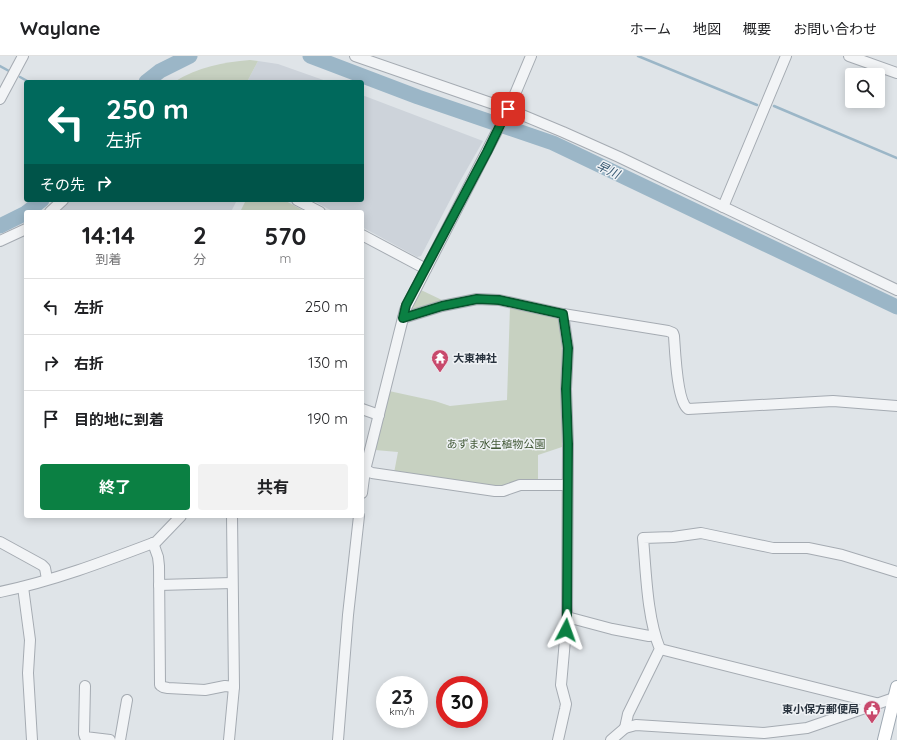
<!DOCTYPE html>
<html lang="ja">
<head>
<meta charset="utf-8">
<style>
  body { margin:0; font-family:Quicksand,"Noto Sans JP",sans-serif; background:#f2f2f2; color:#202124; height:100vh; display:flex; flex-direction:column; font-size:15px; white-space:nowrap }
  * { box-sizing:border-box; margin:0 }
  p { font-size:13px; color:#757577 }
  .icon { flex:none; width:22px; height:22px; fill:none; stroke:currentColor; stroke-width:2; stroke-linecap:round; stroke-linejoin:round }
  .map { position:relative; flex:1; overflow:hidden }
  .panel { position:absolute; left:24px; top:154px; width:340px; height:308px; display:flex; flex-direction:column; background:#fff; border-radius:4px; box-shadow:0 2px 10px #0003 }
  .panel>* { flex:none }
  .hud { position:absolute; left:24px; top:24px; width:340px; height:122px; border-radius:4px; box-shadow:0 2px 10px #0003; background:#00695c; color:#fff; overflow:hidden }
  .tools { position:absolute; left:845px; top:12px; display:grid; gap:8px }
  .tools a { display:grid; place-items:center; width:40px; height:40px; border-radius:4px; background:#fff; box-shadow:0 2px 10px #0003; font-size:20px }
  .speed { position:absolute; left:376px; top:620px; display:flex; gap:8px; font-size:20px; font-weight:700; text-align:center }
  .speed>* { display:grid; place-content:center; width:52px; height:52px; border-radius:50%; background:#fff; box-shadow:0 2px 10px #0003; line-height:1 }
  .speed small { font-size:10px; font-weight:400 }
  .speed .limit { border:6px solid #d22; background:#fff; color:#111 }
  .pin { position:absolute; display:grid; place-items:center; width:34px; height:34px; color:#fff; margin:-17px; border-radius:8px; box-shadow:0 2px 6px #0006 }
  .me { position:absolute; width:44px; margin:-22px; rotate:4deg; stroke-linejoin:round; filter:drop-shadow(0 0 3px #0008) }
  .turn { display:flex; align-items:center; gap:14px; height:84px; padding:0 16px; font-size:18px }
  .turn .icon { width:52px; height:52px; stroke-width:2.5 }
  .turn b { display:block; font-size:28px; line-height:34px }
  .then { display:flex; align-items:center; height:38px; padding:0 16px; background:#0003; gap:8px; font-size:15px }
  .eta { display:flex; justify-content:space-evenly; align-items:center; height:68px; text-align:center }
  .eta b { font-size:24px; font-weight:700; line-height:28px }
  .primary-button { display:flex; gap:8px; margin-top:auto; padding:8px 16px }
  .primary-button a { flex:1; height:46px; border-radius:4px; background:#0b8043; color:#fff; font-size:16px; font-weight:700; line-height:46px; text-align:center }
  .primary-button a+a { background:#f2f2f2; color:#202124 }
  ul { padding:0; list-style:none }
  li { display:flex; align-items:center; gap:12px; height:56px; padding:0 16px; border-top:1px solid #e0e0e0 }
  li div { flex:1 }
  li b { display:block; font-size:15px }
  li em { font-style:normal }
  header { display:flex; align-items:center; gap:24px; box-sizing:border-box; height:56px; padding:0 20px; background:#fff; border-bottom:1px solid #e0e0e0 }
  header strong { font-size:19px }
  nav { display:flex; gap:22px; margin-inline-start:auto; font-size:14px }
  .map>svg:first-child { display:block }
  .built { fill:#cdd3da }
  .green { fill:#c7d1c1 }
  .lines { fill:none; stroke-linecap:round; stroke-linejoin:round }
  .stream { stroke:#9bb6c7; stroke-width:2.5 }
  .river { stroke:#9bb6c7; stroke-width:15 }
  .minor-casing { stroke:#a5abb2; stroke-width:12 }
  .major-casing { stroke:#9fa9b3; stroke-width:14 }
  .minor { stroke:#f2f4f6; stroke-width:10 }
  .major { stroke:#fff; stroke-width:12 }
  .route-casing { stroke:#07532c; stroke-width:10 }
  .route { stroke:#0b8043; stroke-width:7 }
  .labels { text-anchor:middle; stroke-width:3; stroke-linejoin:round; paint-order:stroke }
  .poi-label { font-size:11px; font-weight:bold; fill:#29333e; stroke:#eff2f5; text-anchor:start }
  .park-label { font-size:11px; fill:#425937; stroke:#eff2f5 }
  .water-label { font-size:12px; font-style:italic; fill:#355770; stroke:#eff2f5 }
</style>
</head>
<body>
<header>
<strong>Waylane</strong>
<nav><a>ホーム</a><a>地図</a><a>概要</a><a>お問い合わせ</a></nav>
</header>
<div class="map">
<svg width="897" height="684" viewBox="0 0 897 684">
  <rect width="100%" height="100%" fill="#dfe4e8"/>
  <g class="built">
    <path d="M258 5 278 8 329 26H247Z"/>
    <path d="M362 39 483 85 459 127 421 200 417 201 362 171V156H334L312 144H362Z"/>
    <path d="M69 144H237L231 156H57Z"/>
  </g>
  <g class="green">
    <path d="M250 4 258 5 247 26H174C198 11 223 6 250 4Z"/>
    <path d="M246 144H284L306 156H240Z"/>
    <path d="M421 234 444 245 411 257 409 255Z"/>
    <path d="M510 250 558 262 565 293V390L538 399V425L495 432 394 417 398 396 375 394 389 335 435 345 450 350 507 344Z"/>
  </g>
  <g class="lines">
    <g class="stream">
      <path d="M638 0 757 49"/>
      <path d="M0 10 9 15"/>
      <path d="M20 21 29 26"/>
      <path d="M774 50 897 102"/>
    </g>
    <g class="river">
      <path d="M310 0 418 41 553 87 897 251"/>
      <path d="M146 26 160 15 190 0"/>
      <path d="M27 156 42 144"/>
      <path d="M0 170 26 157"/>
    </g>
    <g class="minor-casing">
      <g id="minor">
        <path d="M355 0 508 53 563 76 619 101 897 234"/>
        <path d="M849 0 897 17"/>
        <path d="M0 43 23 0"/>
        <path d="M297 144 320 156"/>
        <path d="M723 151 786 0"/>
        <path d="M50 156 63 144"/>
        <path d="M362 179 426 213"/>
        <path d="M0 185 26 173"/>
        <path d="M403 262 442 250 477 243 499 244 563 258 668 275 673 277 674 280C675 294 677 346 688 353L833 345 897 350"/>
        <path d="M362 353 379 359"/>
        <path d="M362 412 372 417 495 435H503L520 429H567"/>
        <path d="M362 437 365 414 405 254 510 50 531 0"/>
        <path d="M0 486 42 509 45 512 47 523"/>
        <path d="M153 487 158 501 159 510 160 629 163 631 168 632 205 634 225 630 234 631"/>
        <path d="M159 529 232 527"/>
        <path d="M23 531 30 584 28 617 32 684"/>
        <path d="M0 536C53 525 103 506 153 487L156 486 181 460"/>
        <path d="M567 561 612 573 649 580 654 579"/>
        <path d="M660 593 876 647"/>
        <path d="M85 630 84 678 85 681 110 684"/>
        <path d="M625 672 628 658 660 593C647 562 646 515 643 482L673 481 701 477 773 492H808L842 499 897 516"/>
        <path d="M120 684 127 644"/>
        <path d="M229 684 234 631 232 460"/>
        <path d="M338 684 348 559 359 460"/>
        <path d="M558 684 565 653 566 648 561 629 567 561 568 388 566 333 568 292 563 258"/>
        <path d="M611 684 625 672 636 669 764 677 807 672 894 642 897 640"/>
      </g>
    </g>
    <g class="major-casing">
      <path id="major" d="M884 684 897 631"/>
    </g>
    <use href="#minor" class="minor"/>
    <use href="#major" class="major"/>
  </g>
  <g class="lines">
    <g class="route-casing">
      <path id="route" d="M508 53 487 96 406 249 403 262 442 250 477 243 499 244 563 258 568 292 566 333 568 388 567 561 566 574"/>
    </g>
    <use href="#route" class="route"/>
  </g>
  <defs>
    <g id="temple-pin" transform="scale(0.9)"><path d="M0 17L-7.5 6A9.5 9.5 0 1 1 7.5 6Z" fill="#c8496c" stroke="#eff2f5"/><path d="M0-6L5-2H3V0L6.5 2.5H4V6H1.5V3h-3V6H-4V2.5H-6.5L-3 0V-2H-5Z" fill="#fff"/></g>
    <g id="civic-pin" transform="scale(0.9)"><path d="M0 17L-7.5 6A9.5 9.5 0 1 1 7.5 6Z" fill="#c8496c" stroke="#eff2f5"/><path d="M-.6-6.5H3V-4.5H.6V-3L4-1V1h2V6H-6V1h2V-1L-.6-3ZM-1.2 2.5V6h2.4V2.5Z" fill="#fff"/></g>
  </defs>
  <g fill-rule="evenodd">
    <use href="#temple-pin" x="440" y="302"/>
    <use href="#civic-pin" x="872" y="653"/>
  </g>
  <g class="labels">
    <g class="poi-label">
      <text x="453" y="306">大東神社</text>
      <text x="859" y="657" text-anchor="end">東小保方郵便局</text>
    </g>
    <g class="park-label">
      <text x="496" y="392">あずま水生植物公園</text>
    </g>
    <g class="water-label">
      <text transform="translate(608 114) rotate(25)" y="4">早川</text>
    </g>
  </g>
</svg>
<div class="tools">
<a><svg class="icon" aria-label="search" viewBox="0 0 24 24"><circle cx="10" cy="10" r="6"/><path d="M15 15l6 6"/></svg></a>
</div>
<div class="speed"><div>23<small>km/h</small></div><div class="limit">30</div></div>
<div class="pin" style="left:508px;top:53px;background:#d93025"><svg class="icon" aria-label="arrive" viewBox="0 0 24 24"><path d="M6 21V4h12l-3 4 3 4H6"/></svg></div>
<svg class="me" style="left:566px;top:574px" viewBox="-20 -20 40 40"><path d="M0-17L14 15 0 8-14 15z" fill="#0b8043" stroke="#fff" stroke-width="4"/></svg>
<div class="hud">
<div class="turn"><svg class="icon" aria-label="left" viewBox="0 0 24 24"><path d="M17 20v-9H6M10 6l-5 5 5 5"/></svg><div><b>250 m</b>左折</div></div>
<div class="then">その先<svg class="icon" aria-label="right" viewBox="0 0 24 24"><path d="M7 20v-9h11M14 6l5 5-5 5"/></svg></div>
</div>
<section class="panel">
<div class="eta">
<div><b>14:14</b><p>到着</p></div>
<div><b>2</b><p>分</p></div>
<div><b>570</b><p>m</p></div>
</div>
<ul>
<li><svg class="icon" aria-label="left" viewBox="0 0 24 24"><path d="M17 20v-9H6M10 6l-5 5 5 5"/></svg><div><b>左折</b></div><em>250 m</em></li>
<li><svg class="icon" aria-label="right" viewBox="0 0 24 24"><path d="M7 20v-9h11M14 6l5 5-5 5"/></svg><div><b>右折</b></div><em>130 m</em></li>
<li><svg class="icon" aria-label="arrive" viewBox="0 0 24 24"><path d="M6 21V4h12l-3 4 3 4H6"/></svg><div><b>目的地に到着</b></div><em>190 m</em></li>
</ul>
<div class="primary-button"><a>終了</a><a>共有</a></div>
</section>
</div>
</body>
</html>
